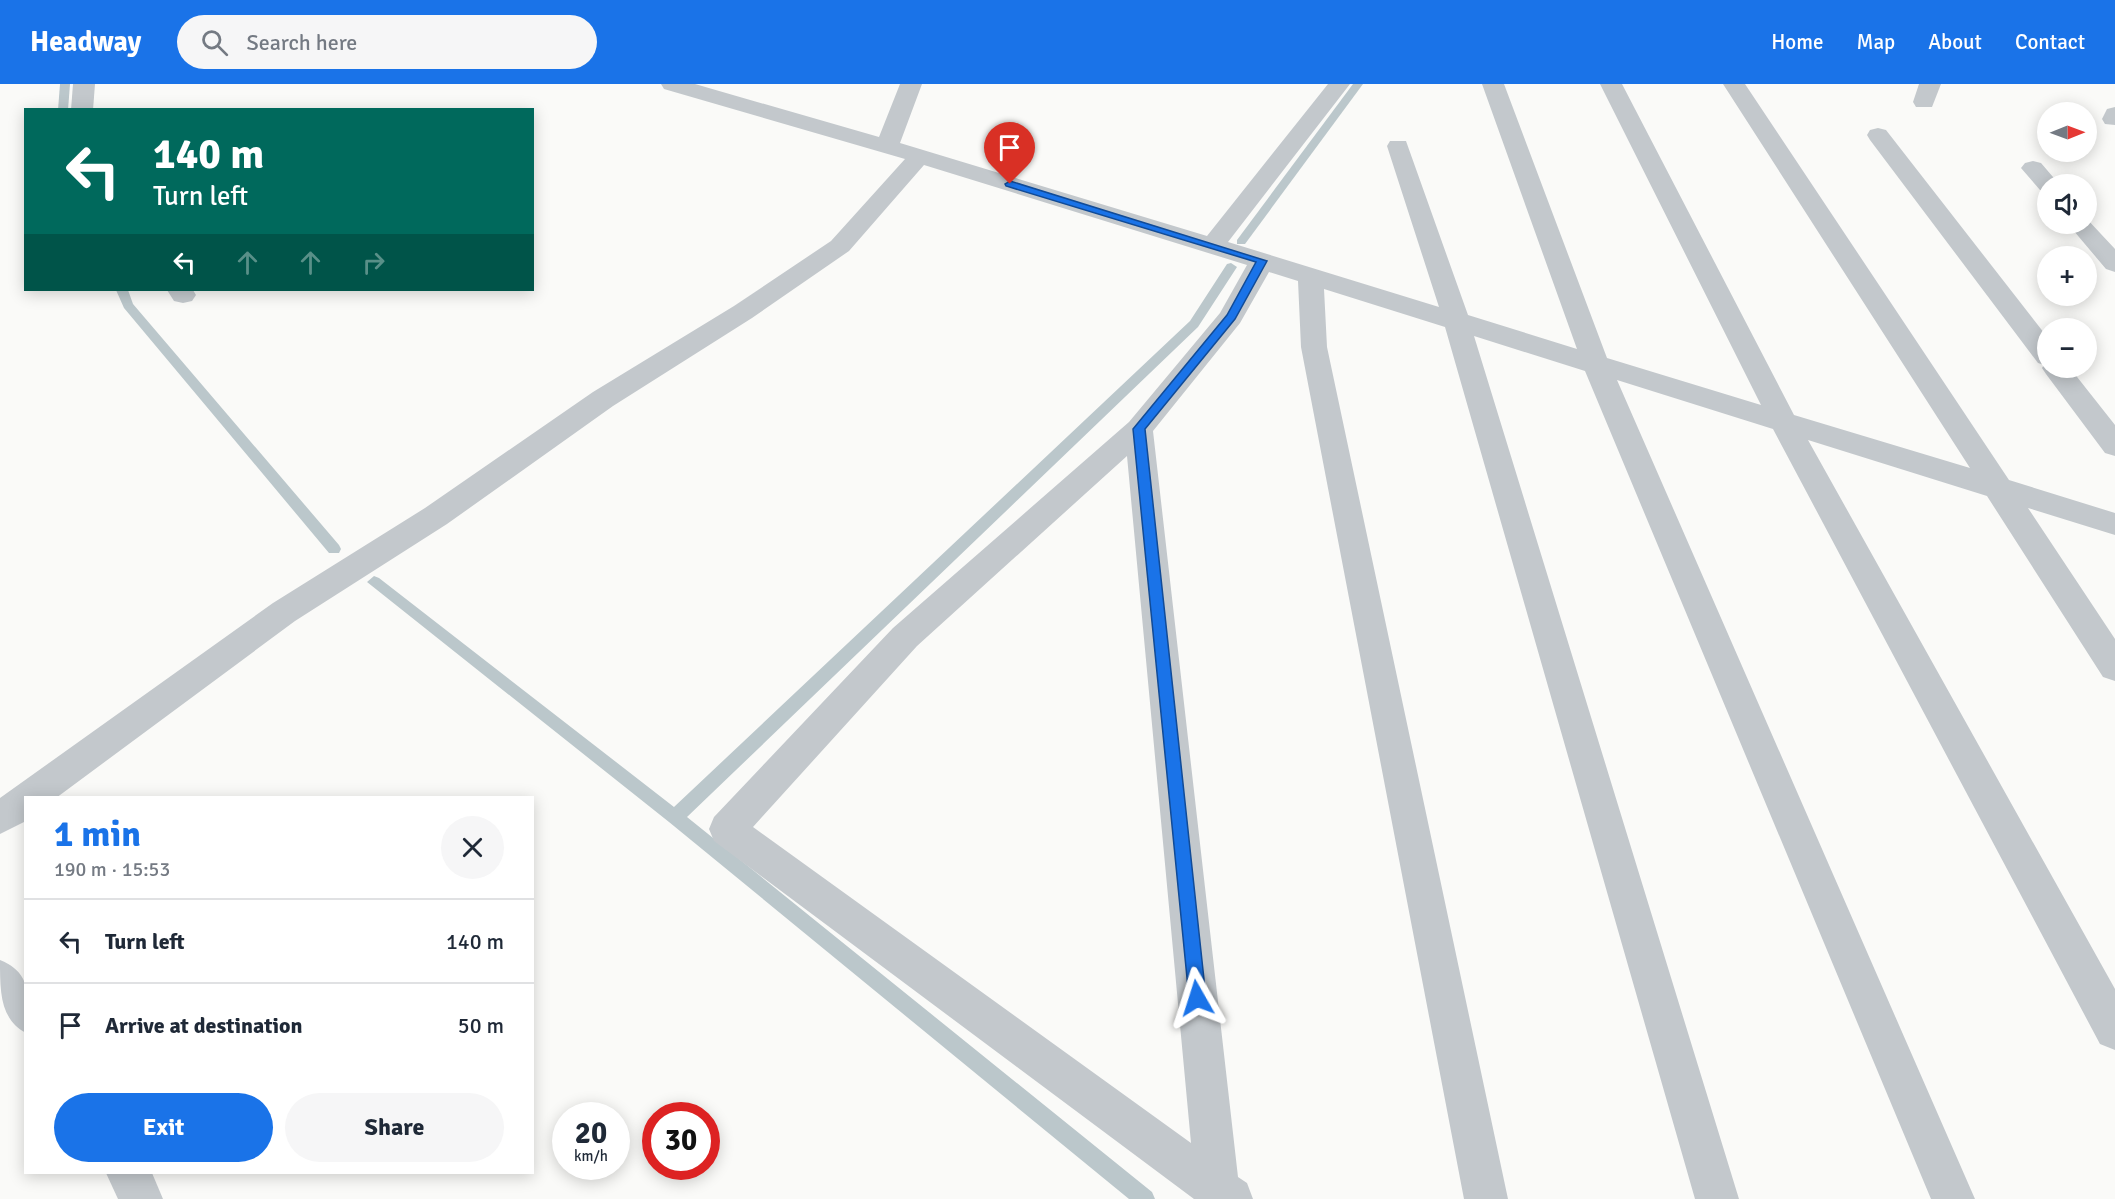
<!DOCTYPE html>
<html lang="en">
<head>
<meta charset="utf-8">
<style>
  body { margin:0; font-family:Signika,sans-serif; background:#f6f6f7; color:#1f2937; height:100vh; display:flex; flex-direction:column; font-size:22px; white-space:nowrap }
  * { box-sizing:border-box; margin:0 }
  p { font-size:20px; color:#747a83 }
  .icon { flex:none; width:33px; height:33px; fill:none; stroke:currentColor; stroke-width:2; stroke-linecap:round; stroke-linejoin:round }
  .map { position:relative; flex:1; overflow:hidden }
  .side { position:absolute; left:24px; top:712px; width:510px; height:378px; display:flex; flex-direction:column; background:#fff; border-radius:0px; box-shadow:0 3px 15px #0003 }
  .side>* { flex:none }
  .top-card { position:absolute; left:24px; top:24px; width:510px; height:183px; border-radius:0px; box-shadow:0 3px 15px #0003; background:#00695c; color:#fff; overflow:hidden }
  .needle { width:39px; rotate:89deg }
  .fabs { position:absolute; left:2037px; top:18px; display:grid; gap:12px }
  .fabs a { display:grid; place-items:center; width:60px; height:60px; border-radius:50%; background:#fff; box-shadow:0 3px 15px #0003; font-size:30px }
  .speed { position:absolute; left:552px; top:1018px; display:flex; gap:12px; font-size:30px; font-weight:700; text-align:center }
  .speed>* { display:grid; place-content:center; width:78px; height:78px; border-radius:50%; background:#fff; box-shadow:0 3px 15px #0003; line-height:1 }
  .speed small { font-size:15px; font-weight:400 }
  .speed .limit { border:9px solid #d22; background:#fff; color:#111 }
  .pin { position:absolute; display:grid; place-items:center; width:51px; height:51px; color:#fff; margin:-62px -26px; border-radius:50% 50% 50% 0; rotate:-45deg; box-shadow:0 0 6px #0007 }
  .pin .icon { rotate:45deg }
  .me { position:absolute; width:66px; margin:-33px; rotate:354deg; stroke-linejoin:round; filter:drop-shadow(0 0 4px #0008) }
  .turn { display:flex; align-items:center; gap:21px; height:126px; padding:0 30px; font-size:27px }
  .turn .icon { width:78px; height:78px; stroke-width:2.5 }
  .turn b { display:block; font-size:42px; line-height:51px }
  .lanes { display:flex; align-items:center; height:57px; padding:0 30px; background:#0003; justify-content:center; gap:30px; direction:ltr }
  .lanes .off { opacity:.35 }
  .round { display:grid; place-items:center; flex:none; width:63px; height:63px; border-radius:32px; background:#f6f6f7 }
  .summary { display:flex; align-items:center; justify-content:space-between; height:102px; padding:0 30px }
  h1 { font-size:36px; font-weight:700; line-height:45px; color:#1a73e8 }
  .button { display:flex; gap:12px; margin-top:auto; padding:12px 30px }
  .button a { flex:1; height:69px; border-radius:36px; background:#1a73e8; color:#fff; font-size:24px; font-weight:700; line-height:69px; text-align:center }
  .button a+a { background:#f6f6f7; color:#1f2937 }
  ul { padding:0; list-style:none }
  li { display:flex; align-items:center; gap:18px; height:84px; padding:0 30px; border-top:2px solid #e0e1e3 }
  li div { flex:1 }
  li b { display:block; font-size:22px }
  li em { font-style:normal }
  header { display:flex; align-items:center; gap:36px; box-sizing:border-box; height:84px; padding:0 30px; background:#1a73e8; color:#fff }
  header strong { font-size:28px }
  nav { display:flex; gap:33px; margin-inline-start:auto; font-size:21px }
  .search { width:420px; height:54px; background:#f6f6f7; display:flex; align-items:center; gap:15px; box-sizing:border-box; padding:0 21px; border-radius:33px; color:#747a83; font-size:22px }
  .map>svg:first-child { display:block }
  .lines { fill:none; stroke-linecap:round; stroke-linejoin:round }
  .stream { fill:#bbc7cb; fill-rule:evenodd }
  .minor { fill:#c3c8cc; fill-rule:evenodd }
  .route { fill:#1a73e8; stroke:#114b97; stroke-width:1.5 }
</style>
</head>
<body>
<header>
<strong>Headway</strong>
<div class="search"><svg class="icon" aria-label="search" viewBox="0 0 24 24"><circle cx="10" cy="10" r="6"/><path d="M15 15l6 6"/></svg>Search here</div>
<nav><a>Home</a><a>Map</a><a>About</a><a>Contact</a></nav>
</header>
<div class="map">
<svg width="2115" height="1115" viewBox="0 0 2115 1115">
  <rect width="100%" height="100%" fill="#fafaf8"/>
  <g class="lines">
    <g class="stream">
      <path d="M60 0H70L68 26H58Z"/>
      <path d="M1353 0H1363L1245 160H1237V156Z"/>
      <path d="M1231 179 1237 183 1198 243 687 733 1152 1108 1155 1115H1129L669 738 367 498 374 492 379 494 674 723 1190 237 1227 180Z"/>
      <path d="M116 206H128L133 220 339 461 341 465 339 469H329L124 224Z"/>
    </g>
    <g class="minor">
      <path d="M73 0H95L93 26H71Z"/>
      <path d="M661 0H695L879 53 900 0H922L900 59 1207 152 1328 0H1350L1228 158 1439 223 1387 62 1390 57H1406L1468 231 1577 265 1482 0H1504L1607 274 1761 321 1600 0H1622L1794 331 1970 384 1723 0H1745L2009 396 2115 429V451L2028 424 2115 555V597L2103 593 1987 412 1808 356 2115 905V966L2100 960 1773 345 1617 296 1975 1115H1931L1585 287 1474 252 1739 1115H1695L1445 243 1324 205 1327 263 1508 1115H1464L1301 263 1298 197 1269 188 1240 239 1153 347 1238 1093 1247 1099 1253 1115H1194L714 757 709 745 714 733 893 544 1129 338 1220 229 1247 181 924 81 849 167 752 234 613 322 447 440 295 537 56 714H26V737L0 750V714L273 519 425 424 593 308 734 222 831 157 905 75 664 5ZM1127 372 1191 1059 753 743 917 562Z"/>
      <path d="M1919 0H1941L1932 23H1916L1913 18Z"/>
      <path d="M2115 23V41L2105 40 2102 35 2107 25Z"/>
      <path d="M1878 44 1886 46 2048 254V284H2070L2115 341V372L2105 369 2046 290 2042 284 2044 281 2038 279 1870 56 1867 51 1870 46Z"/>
      <path d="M2033 77 2041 79 2059 100H2048V108L2040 106 2021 84 2025 79Z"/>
      <path d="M2086 134 2115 165V188L2106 185 2068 140H2086Z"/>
      <path d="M167 206H193L196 211 192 217 183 219 174 217Z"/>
      <path d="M0 876C36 891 26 916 26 949 0 935 0 908 0 876Z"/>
      <path d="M106 1089H152L163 1115H118Z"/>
    </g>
  </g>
  <path class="route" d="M1010 97 1267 177 1235 235 1145 345 1206 914 1203 920 1197 923 1192 920 1189 914 1133 345 1227 231 1256 178 1006 102 1005 100Z"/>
</svg>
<div class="fabs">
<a><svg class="needle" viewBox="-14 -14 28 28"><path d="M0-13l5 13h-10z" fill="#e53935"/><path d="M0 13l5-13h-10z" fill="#747a83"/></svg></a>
<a><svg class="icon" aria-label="sound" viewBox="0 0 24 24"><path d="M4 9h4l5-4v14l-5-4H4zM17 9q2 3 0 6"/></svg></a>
<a>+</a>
<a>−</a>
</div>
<div class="speed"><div>20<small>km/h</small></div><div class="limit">30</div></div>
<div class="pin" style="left:1010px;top:100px;background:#d93025"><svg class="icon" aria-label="arrive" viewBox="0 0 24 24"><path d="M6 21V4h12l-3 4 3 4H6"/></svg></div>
<svg class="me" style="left:1197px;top:914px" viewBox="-20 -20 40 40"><path d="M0-17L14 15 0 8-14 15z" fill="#1a73e8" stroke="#fff" stroke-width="4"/></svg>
<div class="top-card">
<div class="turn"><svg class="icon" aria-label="left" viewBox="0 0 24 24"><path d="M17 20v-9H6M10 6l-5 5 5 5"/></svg><div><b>140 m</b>Turn left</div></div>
<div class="lanes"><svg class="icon" aria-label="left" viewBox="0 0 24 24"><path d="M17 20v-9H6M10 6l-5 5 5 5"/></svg><svg class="icon off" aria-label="ahead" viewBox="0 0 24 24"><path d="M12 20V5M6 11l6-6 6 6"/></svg><svg class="icon off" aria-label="ahead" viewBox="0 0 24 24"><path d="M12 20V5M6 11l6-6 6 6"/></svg><svg class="icon off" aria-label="right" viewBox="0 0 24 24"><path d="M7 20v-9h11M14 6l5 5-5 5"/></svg></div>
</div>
<section class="side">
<div class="summary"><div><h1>1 min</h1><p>190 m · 15:53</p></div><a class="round"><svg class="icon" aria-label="close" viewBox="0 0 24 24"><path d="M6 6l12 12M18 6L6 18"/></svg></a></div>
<ul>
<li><svg class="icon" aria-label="left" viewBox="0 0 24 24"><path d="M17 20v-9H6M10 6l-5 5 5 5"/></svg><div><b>Turn left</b></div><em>140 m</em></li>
<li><svg class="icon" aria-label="arrive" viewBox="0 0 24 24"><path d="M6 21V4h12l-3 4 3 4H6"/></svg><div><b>Arrive at destination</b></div><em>50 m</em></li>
</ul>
<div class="button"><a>Exit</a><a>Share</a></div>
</section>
</div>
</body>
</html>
